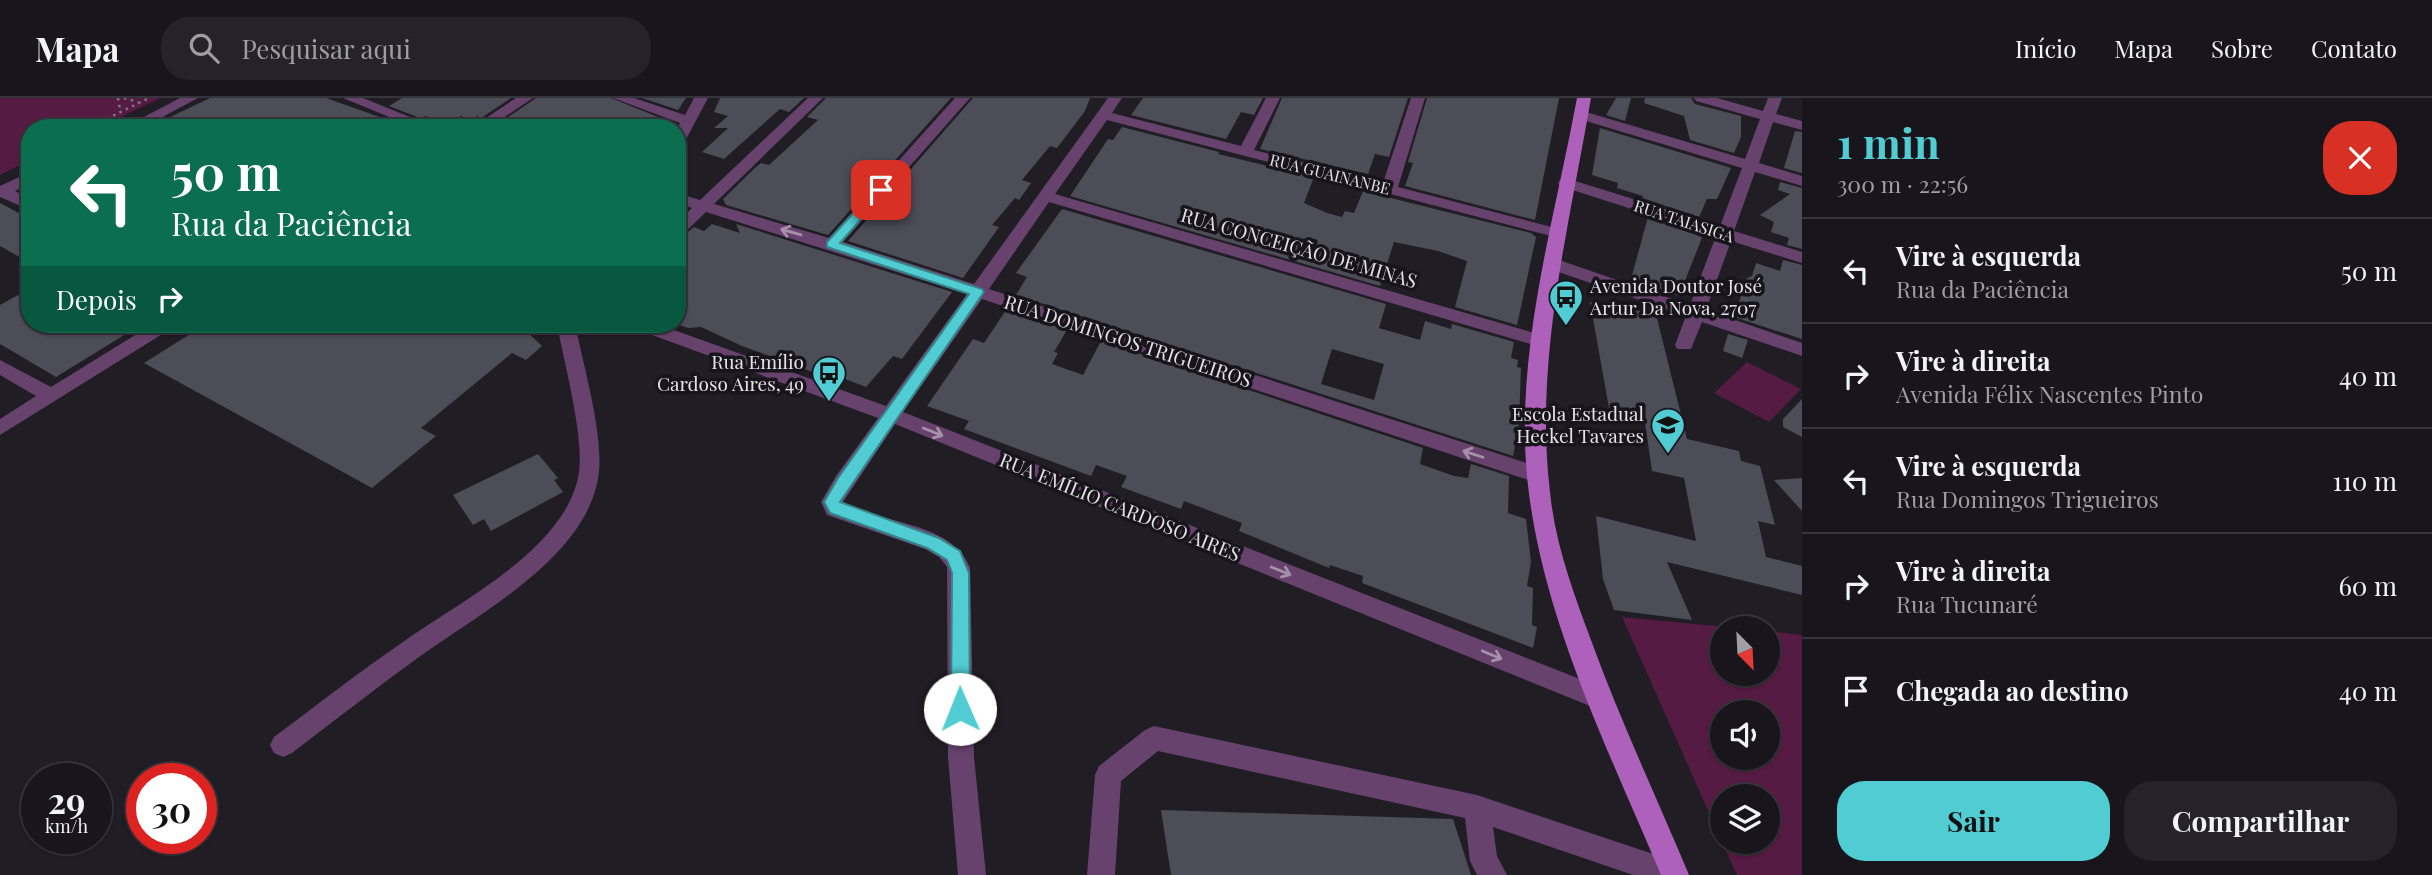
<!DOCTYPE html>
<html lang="pt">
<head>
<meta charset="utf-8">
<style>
  body { margin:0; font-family:"Playfair Display",serif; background:#252329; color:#f1f3f6; height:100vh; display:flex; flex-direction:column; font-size:26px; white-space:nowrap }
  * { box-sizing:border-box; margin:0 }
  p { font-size:23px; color:#9f9fa3 }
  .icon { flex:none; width:38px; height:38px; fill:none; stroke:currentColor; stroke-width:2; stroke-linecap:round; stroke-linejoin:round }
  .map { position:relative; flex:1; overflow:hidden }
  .side { display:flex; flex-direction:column; background:#18161c; width:630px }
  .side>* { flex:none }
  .hud { position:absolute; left:21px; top:21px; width:665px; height:214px; border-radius:28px; box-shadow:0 2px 5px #0004,0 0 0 2px #36353b; background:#0b6e4f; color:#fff; overflow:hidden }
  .needle { width:46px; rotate:156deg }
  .buttons { position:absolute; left:1710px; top:518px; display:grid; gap:14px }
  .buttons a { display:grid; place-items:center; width:70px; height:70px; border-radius:50%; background:#18161c; box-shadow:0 2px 5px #0004,0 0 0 2px #36353b; font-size:35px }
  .speed { position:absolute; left:21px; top:665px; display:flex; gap:14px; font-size:35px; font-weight:700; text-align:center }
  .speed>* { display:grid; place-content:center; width:91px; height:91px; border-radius:50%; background:#18161c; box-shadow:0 2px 5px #0004,0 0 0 2px #36353b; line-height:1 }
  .speed small { font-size:18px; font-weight:400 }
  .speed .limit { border:10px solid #d22; background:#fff; color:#111 }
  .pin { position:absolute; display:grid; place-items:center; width:60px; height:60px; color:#fff; margin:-30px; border-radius:14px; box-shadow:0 4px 10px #0006 }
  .me { position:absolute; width:77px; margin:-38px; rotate:359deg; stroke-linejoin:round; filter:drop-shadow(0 0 5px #0008) }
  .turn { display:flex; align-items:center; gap:24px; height:147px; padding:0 35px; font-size:32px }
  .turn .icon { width:91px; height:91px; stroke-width:2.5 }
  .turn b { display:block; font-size:49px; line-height:60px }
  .then { display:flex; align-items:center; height:66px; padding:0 35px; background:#0003; gap:14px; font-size:26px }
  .round { display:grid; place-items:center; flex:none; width:74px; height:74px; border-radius:28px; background:#252329 }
  .head { display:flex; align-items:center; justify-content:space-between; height:119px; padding:0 35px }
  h1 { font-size:42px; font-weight:700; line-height:52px; color:#51ccd3 }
  .action { display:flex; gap:14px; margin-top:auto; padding:14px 35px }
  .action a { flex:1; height:80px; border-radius:28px; background:#51ccd3; color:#111; font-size:28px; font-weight:700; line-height:80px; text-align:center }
  .action a+a { background:#252329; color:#f1f3f6 }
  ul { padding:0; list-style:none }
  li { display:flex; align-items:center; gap:21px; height:105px; padding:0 35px; border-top:2px solid #36353b }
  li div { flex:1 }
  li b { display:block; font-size:26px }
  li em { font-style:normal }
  header { display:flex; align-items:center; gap:42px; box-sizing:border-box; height:98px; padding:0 35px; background:#18161c; border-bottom:2px solid #36353b }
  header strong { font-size:33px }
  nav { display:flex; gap:38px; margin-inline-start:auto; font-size:24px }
  .search { width:490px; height:63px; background:#252329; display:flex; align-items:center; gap:18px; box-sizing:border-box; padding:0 24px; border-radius:28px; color:#9f9fa3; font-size:26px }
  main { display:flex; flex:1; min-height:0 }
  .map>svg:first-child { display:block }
  .green { fill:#561b42; fill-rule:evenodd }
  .building { fill:#4c4d57; fill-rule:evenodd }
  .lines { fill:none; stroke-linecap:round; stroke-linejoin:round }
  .path { stroke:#7b7980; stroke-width:2.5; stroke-dasharray:2.5 4.5; stroke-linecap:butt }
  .minor { fill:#66426c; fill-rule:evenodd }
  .major { fill:#ae61ba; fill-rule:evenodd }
  .oneway { stroke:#a592aa }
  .route { fill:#51ccd3; stroke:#358589; stroke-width:2 }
  .labels { text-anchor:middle; stroke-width:7; stroke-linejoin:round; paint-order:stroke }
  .far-street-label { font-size:16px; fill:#e4e2e8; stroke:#17141c }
  .street-label { font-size:19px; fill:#e4e2e8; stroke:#17141c }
  .poi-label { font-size:19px; fill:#e4e2e8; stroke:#17141c; text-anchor:end }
</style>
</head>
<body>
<header>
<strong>Mapa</strong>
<div class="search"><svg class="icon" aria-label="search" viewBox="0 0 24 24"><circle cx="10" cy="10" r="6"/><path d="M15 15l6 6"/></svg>Pesquisar aqui</div>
<nav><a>Início</a><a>Mapa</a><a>Sobre</a><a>Contato</a></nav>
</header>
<main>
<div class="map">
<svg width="1802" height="777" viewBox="0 0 1802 777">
  <rect width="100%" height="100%" fill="#201d25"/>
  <g class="green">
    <path d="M0 0H161L97 30H30V62L0 77Z"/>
    <path d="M1747 264 1801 291 1769 324 1714 295Z"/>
    <path d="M1622 519 1736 530H1722V576H1768V533L1802 537V777H1737L1722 744H1768V698H1722V744ZM1722 614H1768V660H1722Z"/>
  </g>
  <g class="building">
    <path d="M210 0H326L405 28 182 30 164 22Z"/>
    <path d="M402 0H511L481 20 477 18 472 22 461 18 447 25 426 18 420 20 389 8Z"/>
    <path d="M536 0H611L668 23 660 30H508L498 26Z"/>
    <path d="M642 0H686L678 12Z"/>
    <path d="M720 0H804L789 14 780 11 724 61 702 54 728 30H714L728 18 714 14Z"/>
    <path d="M826 0H951L828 137 726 107 723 101 755 70 761 65 769 67 818 22 807 19Z"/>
    <path d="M973 0H1090L1085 13 1057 50 1050 48 1022 82 1031 85 1019 102 1015 100 992 127 999 129 963 180 848 143Z"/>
    <path d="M1143 0H1263L1254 17 1241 14 1226 41 1131 17Z"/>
    <path d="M1282 0H1408L1389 59 1375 56 1368 76 1260 51Z"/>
    <path d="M1427 0H1559L1535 122 1405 88 1413 65 1408 64Z"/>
    <path d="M1616 0H1631L1625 23 1606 17Z"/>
    <path d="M1645 0H1691L1695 6 1741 18V39L1734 55 1690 42 1684 18 1644 5Z"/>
    <path d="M1122 29 1219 54 1218 56 1314 79 1304 105 1327 115 1342 119 1345 113 1354 115 1363 93 1531 135 1536 139 1517 227 1455 209 1467 163 1438 153 1394 144 1380 188 1070 98 1108 41 1113 42Z"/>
    <path d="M1600 30 1731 70 1717 101H1707L1699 119 1642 100 1643 98 1617 90 1618 85 1592 77Z"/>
    <path d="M1795 33 1802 34V75L1784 70Z"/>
    <path d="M1780 84 1802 90V151L1787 147 1789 140 1771 134 1774 124 1760 117 1790 96 1778 92Z"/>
    <path d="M0 105 30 121V165L0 148Z"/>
    <path d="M1062 111 1386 206 1379 230 1420 242 1425 223 1451 231 1452 226 1514 244 1511 260 1518 262 1517 269 1521 270 1519 326 1513 358 1016 197 1027 179 1016 175ZM1332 251 1384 266 1374 302 1321 286Z"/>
    <path d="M1648 119 1703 137 1679 198 1631 181Z"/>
    <path d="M712 126 740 135 736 126 952 194 902 261 893 258 866 289 840 279 837 283 742 248 701 229 688 230 677 226V143L694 129 704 133Z"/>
    <path d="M1783 162 1802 167V241L1734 219 1747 180 1752 178 1756 165 1780 173Z"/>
    <path d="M18 197 30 205V226H142L56 279 0 246V207Z"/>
    <path d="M1590 204 1656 216 1687 341 1739 353 1741 363 1760 368 1775 427 1758 423 1766 459 1802 468V497L1667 464 1692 522 1614 512 1603 481 1596 418 1696 443 1684 380 1652 373 1644 317 1609 310Z"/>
    <path d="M1006 212 1067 232 1054 254 1058 255 1052 266 1083 277 1101 243 1423 350 1420 366 1454 378 1468 380 1471 366 1509 378 1508 415 1526 421 1531 464 1527 488 1533 490 1532 527 1537 529 1533 550 1362 485 1363 478 1330 467 1329 470 1239 433 1242 425 1184 403 1181 411 1121 389 1127 378 1096 367 1091 378 964 331 969 323 927 308 973 241 984 245Z"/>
    <path d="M206 226H519L542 248 526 262 512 255 421 330 436 338 372 390 144 265Z"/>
    <path d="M1728 236 1748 242 1742 260 1723 253Z"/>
    <path d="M1802 301V339L1783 329V321Z"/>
    <path d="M538 356 558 380 554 382 563 394 491 433 484 421 473 427 453 397Z"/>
    <path d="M1802 380V413L1774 382Z"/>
    <path d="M1161 712 1453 721 1471 777H1171Z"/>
  </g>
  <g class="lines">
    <g class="path">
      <path d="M118 0 120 12"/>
      <path d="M124 0 138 4"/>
      <path d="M88 30 149 0"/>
    </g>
    <g class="minor">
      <path d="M180 0H198L142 30H123Z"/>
      <path d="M343 0H363L437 30H416Z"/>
      <path d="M516 0H533L488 30H471Z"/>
      <path d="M613 0H634L685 17 694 0H708L684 45 677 49V31L680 25Z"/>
      <path d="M808 0H823L714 106 829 140 955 0H970L843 144 974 186 1108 0H1122L1112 15 1241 48 1266 0H1280L1254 52 1383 85 1411 0H1425L1398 89 1563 132 1565 135 1563 138H1551L1107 22 1055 96 1548 239 1550 243 1548 247H1534L1049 104 989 191 1545 371 1548 377 1545 383 1538 385 1531 383 982 201 903 314 1608 592 1611 600 1608 608 1599 611 1590 608 895 326 843 404C881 427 949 422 970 469L974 659 986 777H958L948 659 947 469 939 459 925 451 827 417 821 404 836 378 878 320 633 230 630 226H657L886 308 967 196 706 114 683 136 677 138V124L692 110 677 105V95L700 102Z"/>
      <path d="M1694 0H1717L1763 13 1768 0H1782L1776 16 1802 23V32L1773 24 1759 65 1802 78V88L1755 74 1734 133 1802 154V165L1731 143 1706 212 1802 245V258L1702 224 1691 251H1677L1675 247 1686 218 1547 170 1544 166 1553 161 1559 162 1690 207 1716 138 1560 88 1558 85 1560 82H1572L1720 128 1742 70 1576 20 1574 17 1576 14H1586L1745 61 1760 21 1696 3Z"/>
      <path d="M30 74V85L15 93 30 101V112L0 99V88Z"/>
      <path d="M153 226H175L172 230 0 337V321L36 298 0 277V262L51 289Z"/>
      <path d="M557 226H575C583 265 603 335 599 373 591 457 481 514 419 559 376 590 334 623 292 655L283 659 274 655 270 647 274 639C317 607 359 574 403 544 460 503 568 450 579 374 584 337 564 265 557 226Z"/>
      <path d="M1154 628 1477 697 1674 763 1684 767 1688 777H1633L1493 729 1497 758 1507 777H1477L1470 763 1465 720 1158 653 1121 683 1115 777H1087L1095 677 1099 668 1145 632Z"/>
    </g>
    <path class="major" d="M1577 0H1591C1569 130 1534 261 1550 394 1555 445 1573 494 1591 542 1620 622 1656 698 1689 777H1661C1604 641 1529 494 1525 345 1522 229 1556 113 1577 0Z"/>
  </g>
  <defs><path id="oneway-shaft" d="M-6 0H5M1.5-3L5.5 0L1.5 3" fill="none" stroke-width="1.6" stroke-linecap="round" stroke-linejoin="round" transform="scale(1.75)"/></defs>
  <g class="oneway">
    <use href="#oneway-shaft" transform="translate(791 134) rotate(-164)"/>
    <use href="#oneway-shaft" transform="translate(933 334) rotate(22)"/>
    <use href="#oneway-shaft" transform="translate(1473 356) rotate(-162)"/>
    <use href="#oneway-shaft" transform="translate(1281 473) rotate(22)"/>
    <use href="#oneway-shaft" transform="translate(1492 557) rotate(22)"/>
  </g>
  <path class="route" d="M877 89 887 92 840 145 982 191 984 194 840 404 939 440 960 453 969 475 970 611 967 617 960 620 954 617 951 611 952 475 947 462 927 450 830 415 824 404 838 380 969 196 827 149V144Z"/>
  <defs>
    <g id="bus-pin" transform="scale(1.75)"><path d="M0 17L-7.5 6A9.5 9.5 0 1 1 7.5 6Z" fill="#51ccd3" stroke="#17141c"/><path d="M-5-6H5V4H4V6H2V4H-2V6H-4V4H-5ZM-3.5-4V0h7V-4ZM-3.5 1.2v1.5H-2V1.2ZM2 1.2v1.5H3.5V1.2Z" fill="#111"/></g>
    <g id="school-pin" transform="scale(1.75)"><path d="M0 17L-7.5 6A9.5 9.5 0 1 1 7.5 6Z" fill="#51ccd3" stroke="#17141c"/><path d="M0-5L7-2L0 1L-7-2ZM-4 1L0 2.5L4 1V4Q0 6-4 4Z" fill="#111"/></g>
  </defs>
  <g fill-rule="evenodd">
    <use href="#bus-pin" x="1566" y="199"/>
    <use href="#bus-pin" x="829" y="275"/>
    <use href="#school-pin" x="1668" y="327"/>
  </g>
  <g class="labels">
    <g class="far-street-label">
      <text transform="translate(1330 76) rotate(14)" y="6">RUA GUAINANBE</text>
      <text transform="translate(1684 123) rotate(18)" y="6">RUA TAIASIGA</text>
    </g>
    <g class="street-label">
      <text transform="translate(1299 150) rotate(16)" y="7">RUA CONCEIÇÃO DE MINAS</text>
      <text transform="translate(1128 243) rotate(18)" y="7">RUA DOMINGOS TRIGUEIROS</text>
      <text transform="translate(1120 409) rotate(22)" y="7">RUA EMÍLIO CARDOSO AIRES</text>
    </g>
    <g class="poi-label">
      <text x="1590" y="195" text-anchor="start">Avenida Doutor José<tspan x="1590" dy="22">Artur Da Nova, 2707</tspan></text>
      <text x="804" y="271">Rua Emílio<tspan x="804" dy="22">Cardoso Aires, 49</tspan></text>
      <text x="1644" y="323">Escola Estadual<tspan x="1644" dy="22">Heckel Tavares</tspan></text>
    </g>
  </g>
</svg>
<div class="buttons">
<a><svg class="needle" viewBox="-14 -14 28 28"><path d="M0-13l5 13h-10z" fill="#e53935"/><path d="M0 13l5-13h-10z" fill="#9f9fa3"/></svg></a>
<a><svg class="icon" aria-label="sound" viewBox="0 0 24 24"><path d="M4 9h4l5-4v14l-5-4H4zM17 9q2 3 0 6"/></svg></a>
<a><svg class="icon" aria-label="layers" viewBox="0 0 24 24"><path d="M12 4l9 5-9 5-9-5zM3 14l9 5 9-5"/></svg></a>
</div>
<div class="speed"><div>29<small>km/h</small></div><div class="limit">30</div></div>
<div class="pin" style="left:881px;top:92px;background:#d93025"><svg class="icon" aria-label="arrive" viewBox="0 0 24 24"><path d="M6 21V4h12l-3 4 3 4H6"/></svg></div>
<svg class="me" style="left:960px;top:611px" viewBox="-20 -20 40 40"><circle r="19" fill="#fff"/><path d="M0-13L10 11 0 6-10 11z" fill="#51ccd3"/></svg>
<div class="hud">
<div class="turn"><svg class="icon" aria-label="left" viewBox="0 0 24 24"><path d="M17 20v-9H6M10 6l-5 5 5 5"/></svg><div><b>50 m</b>Rua da Paciência</div></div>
<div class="then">Depois<svg class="icon" aria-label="right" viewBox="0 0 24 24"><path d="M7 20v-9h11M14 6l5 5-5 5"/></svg></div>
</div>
</div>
<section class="side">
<div class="head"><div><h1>1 min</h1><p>300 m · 22:56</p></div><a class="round" style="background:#d93025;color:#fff"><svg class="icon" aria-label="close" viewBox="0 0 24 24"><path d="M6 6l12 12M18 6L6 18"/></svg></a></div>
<ul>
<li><svg class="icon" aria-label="left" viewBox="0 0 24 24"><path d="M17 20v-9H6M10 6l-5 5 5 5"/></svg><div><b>Vire à esquerda</b><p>Rua da Paciência</p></div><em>50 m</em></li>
<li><svg class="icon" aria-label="right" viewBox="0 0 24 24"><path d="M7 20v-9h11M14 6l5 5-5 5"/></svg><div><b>Vire à direita</b><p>Avenida Félix Nascentes Pinto</p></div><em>40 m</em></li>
<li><svg class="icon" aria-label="left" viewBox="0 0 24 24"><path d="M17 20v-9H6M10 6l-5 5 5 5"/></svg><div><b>Vire à esquerda</b><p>Rua Domingos Trigueiros</p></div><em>110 m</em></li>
<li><svg class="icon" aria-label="right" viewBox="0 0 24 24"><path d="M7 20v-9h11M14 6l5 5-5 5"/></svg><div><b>Vire à direita</b><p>Rua Tucunaré</p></div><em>60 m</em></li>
<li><svg class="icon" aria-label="arrive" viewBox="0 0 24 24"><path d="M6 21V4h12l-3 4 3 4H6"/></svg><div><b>Chegada ao destino</b></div><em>40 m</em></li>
</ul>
<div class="action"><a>Sair</a><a>Compartilhar</a></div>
</section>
</main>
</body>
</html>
